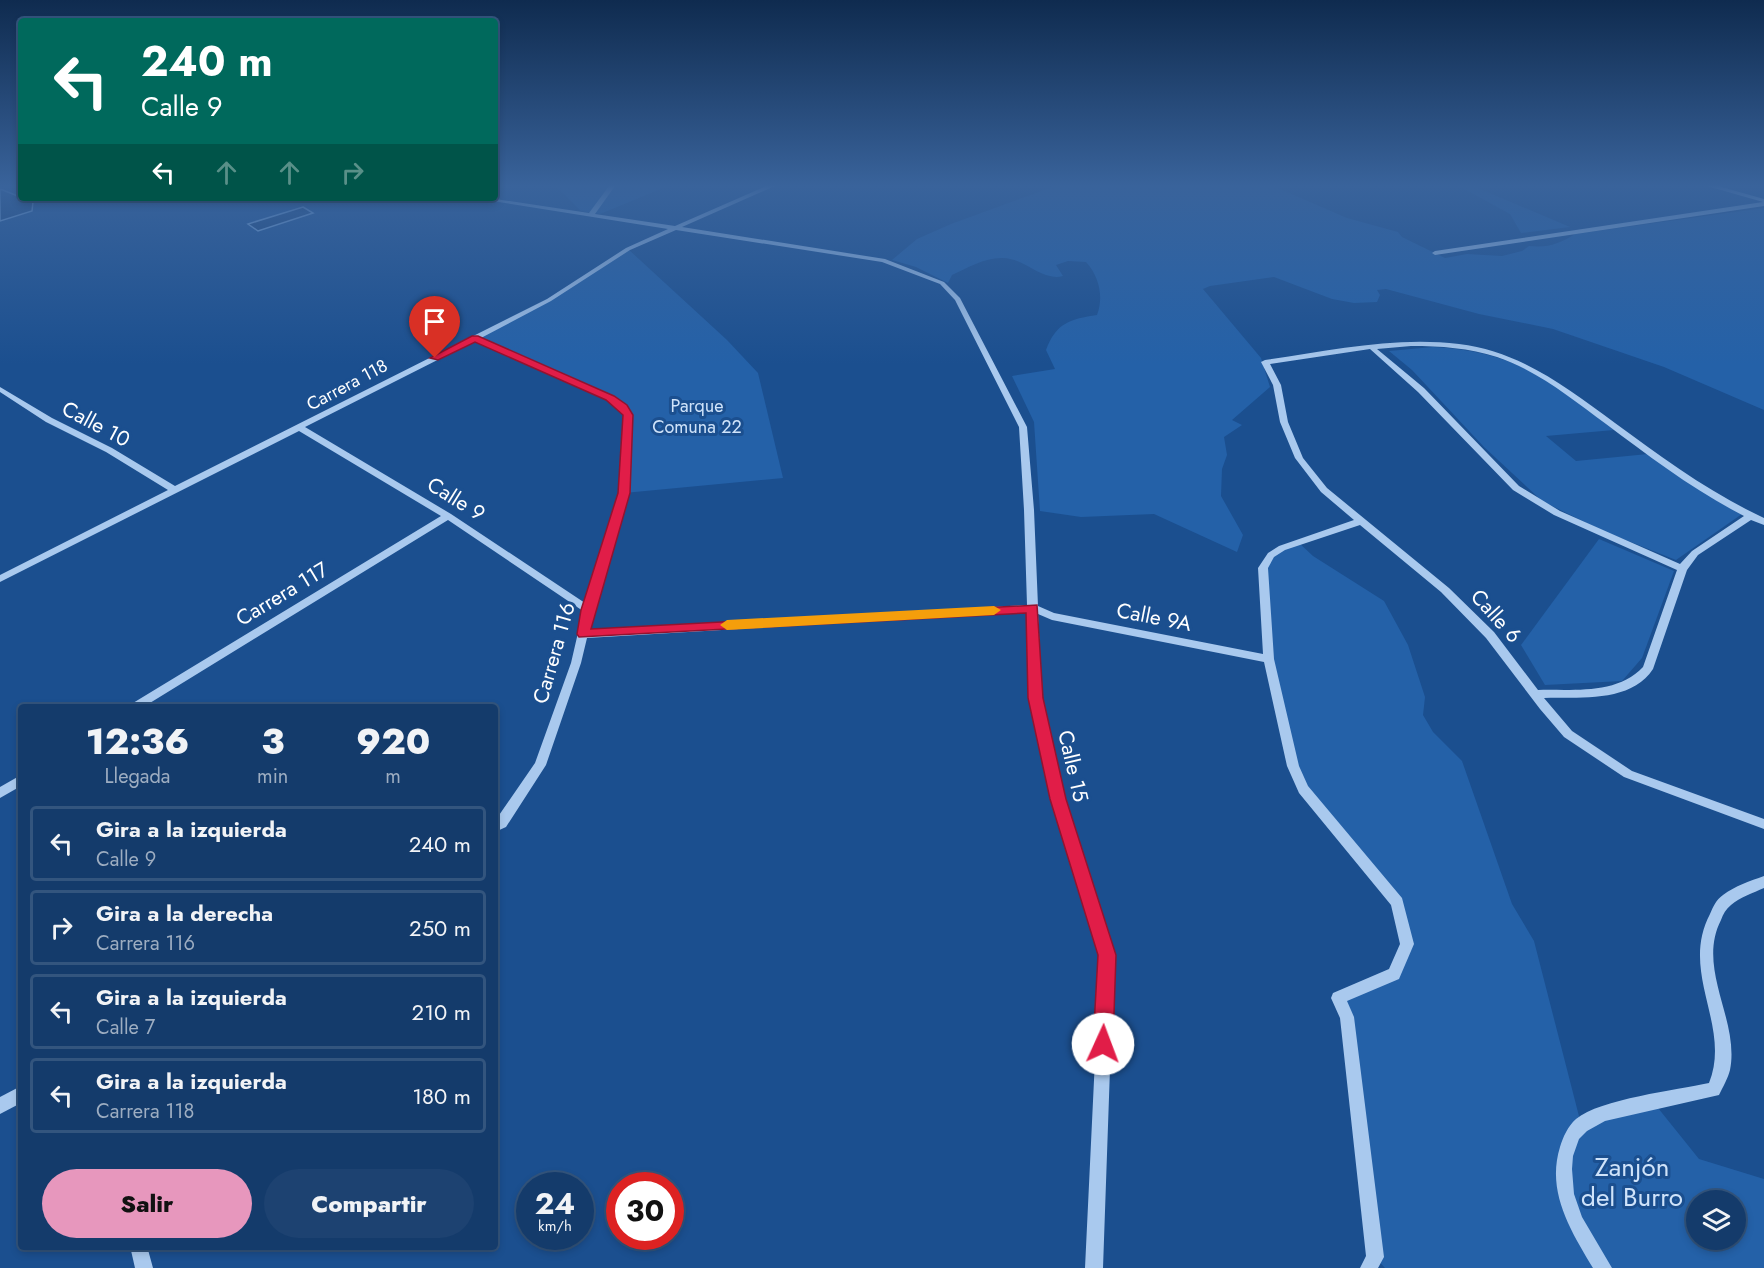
<!DOCTYPE html>
<html lang="es">
<head>
<meta charset="utf-8">
<style>
  body { margin:0; font-family:Jost,sans-serif; background:#1d4271; color:#f1f3f6; height:100vh; display:flex; flex-direction:column; font-size:22px; white-space:nowrap }
  * { box-sizing:border-box; margin:0 }
  p { font-size:20px; color:#9dadc1 }
  .icon { flex:none; width:33px; height:33px; fill:none; stroke:currentColor; stroke-width:2; stroke-linecap:round; stroke-linejoin:round }
  .map { position:relative; flex:1; overflow:hidden }
  .side { position:absolute; left:18px; top:704px; width:480px; height:546px; display:flex; flex-direction:column; background:#143b6b; border-radius:6px; box-shadow:0 3px 9px #0003,0 0 0 2px #33557e }
  .side>* { flex:none }
  .banner { position:absolute; left:18px; top:18px; width:480px; height:183px; border-radius:6px; box-shadow:0 3px 9px #0003,0 0 0 2px #33557e; background:#00695c; color:#fff; overflow:hidden }
  .buttons { position:absolute; left:1686px; top:1190px; display:grid; gap:12px }
  .buttons a { display:grid; place-items:center; width:60px; height:60px; border-radius:50%; background:#143b6b; box-shadow:0 3px 9px #0003,0 0 0 2px #33557e; font-size:30px }
  .speed { position:absolute; left:516px; top:1172px; display:flex; gap:12px; font-size:30px; font-weight:700; text-align:center }
  .speed>* { display:grid; place-content:center; width:78px; height:78px; border-radius:50%; background:#143b6b; box-shadow:0 3px 9px #0003,0 0 0 2px #33557e; line-height:1 }
  .speed small { font-size:15px; font-weight:400 }
  .speed .limit { border:9px solid #d22; background:#fff; color:#111 }
  .pin { position:absolute; display:grid; place-items:center; width:51px; height:51px; color:#fff; margin:-62px -26px; border-radius:50% 50% 50% 0; rotate:-45deg; box-shadow:0 0 6px #0007 }
  .pin .icon { rotate:45deg }
  .me { position:absolute; width:66px; margin:-33px; rotate:2deg; stroke-linejoin:round; filter:drop-shadow(0 0 4px #0008) }
  .turn { display:flex; align-items:center; gap:21px; height:126px; padding:0 24px; font-size:27px }
  .turn .icon { width:78px; height:78px; stroke-width:2.5 }
  .turn b { display:block; font-size:42px; line-height:51px }
  .lanes { display:flex; align-items:center; height:57px; padding:0 24px; background:#0003; justify-content:center; gap:30px; direction:ltr }
  .lanes .off { opacity:.35 }
  .eta { display:flex; justify-content:space-evenly; align-items:center; height:102px; text-align:center }
  .eta b { font-size:36px; font-weight:800; line-height:42px }
  .primary-button { display:flex; gap:12px; margin-top:auto; padding:12px 24px }
  .primary-button a { flex:1; height:69px; border-radius:36px; background:#e797bd; color:#111; font-size:24px; font-weight:800; line-height:69px; text-align:center }
  .primary-button a+a { background:#1d4271; color:#f1f3f6 }
  ul { padding:0; list-style:none }
  li { display:flex; align-items:center; gap:18px; height:75px; margin:0 12px 9px; padding:0 12px; border:3px solid #33557e; border-radius:6px }
  li div { flex:1 }
  li b { display:block; font-size:22px }
  li em { font-style:normal }
  .map>svg:first-child { display:block }
  .green { fill:#2461a8; fill-rule:evenodd }
  .water { fill:#123a6d; stroke:#9cc4f0; stroke-width:1.5 }
  .lines { fill:none; stroke-linecap:round; stroke-linejoin:round }
  .minor { fill:#a9c9ee; fill-rule:evenodd }
  .route { fill:#e11d48; stroke:#92132f; stroke-width:1.5 }
  .slow { fill:#f59e0b }
  .labels { text-anchor:middle; stroke-width:6; stroke-linejoin:round; paint-order:stroke }
  .far-street-label { font-size:18px; fill:#fff; stroke:#1b4f8f }
  .far-park-label { font-size:18px; fill:#cfe3fa; stroke:#1b4f8f }
  .street-label { font-size:21px; fill:#fff; stroke:#1b4f8f }
  .near-park-label { font-size:26px; fill:#cfe3fa; stroke:#1b4f8f }
</style>
</head>
<body>
<div class="map">
<svg width="1764" height="1268" viewBox="0 0 1764 1268">
  <rect width="100%" height="100%" fill="#1b4f8f"/>
  <g class="green">
    <path d="M556 186H668L600 214 581 211Z"/>
    <path d="M1055 186H1273L1347 218 1398 232 1402 237 1445 258 1467 254 1502 256 1522 251 1529 246C1548 248 1559 244 1575 234L1764 208V410L1664 367 1553 329 1479 314 1386 289 1377 290 1380 295 1377 302 1354 303 1332 299 1274 277 1210 286 1203 289 1261 358 1270 387 1232 420 1242 425 1224 437 1227 455 1222 469 1221 496 1243 535 1237 552 1154 514 1081 517 1040 511 1034 422 1012 376 1055 369 1046 350C1056 323 1070 319 1097 315 1104 297 1099 276 1086 262L1068 261 1056 265 1063 276C1041 282 1025 257 1001 258 984 258 967 268 952 275L948 283 916 267 892 260 917 239 951 224Z"/>
    <path d="M1459 186H1473L1570 227 1521 233 1510 214Z"/>
    <path d="M628 249 727 340 758 373 783 478 624 493 628 415 623 407 475 338 549 300Z"/>
    <path d="M1433 347C1516 351 1551 381 1614 430L1546 436 1576 461 1648 454 1721 503 1742 514 1676 560 1603 531 1542 501 1484 447 1412 370 1389 351Z"/>
    <path d="M1599 539 1674 571 1642 658 1622 681 1545 685 1521 645Z"/>
    <path d="M1298 542 1313 556 1384 601 1408 645 1425 697 1423 715 1433 732 1462 761 1512 904 1534 941 1581 1124 1654 1103 1699 1159 1764 1179V1268H1385L1375 1257 1338 998 1394 974 1407 944 1397 902 1303 789 1269 659 1264 568 1271 555ZM1696 1200H1736V1239H1696Z"/>
  </g>
  <g class="water">
    <path d="M0 189 33 202 32 211 0 221Z"/>
    <path d="M303 207 313 213 258 231 248 224Z"/>
  </g>
  <g class="lines">
    <g class="minor">
      <path d="M609 186H615L595 214 675 226 766 186H775L682 227 885 259 944 282 960 298 1027 427 1034 510 1038 606 1054 613 1263 654 1258 568 1268 553 1279 546 1354 520 1321 492 1295 458 1280 422 1273 385 1261 362 1265 360C1329 351 1394 336 1459 344 1520 351 1567 388 1615 423 1663 458 1710 493 1764 518V525L1751 520 1698 555 1687 570 1653 669C1631 703 1579 697 1544 698L1572 731 1632 771 1764 819V829L1624 777 1564 737 1540 709 1486 638 1441 592 1360 525 1285 550 1274 557 1268 568 1274 659 1299 766 1308 786 1402 898 1414 944 1399 979 1347 1001 1354 1017 1384 1257 1378 1268H1360L1366 1256 1340 1018 1331 998 1333 993 1389 969 1400 944 1391 905 1299 793 1287 766 1264 662 1052 620 1038 614 1042 698 1064 799 1114 955 1103 1268H1085L1100 955 1052 799 1030 698 1028 612 587 638 581 663 546 765 506 827 495 832V821L535 763 571 663 583 611 448 520 145 706H131L133 703 441 516 299 431 0 582V575L168 490 106 452 46 422 0 392V387L52 418 112 448 175 486 547 299 626 248 668 229 474 198H489L589 213ZM676 230 882 262 940 284 955 300 1019 427 1024 510 1027 605 589 630 593 610 629 493 632 415 626 405 613 396 481 338 551 301 630 250ZM475 341 607 400 620 409 624 415 619 493 585 603 451 514 305 427ZM1411 346C1441 346 1469 348 1497 357 1538 371 1572 399 1606 424 1650 457 1695 491 1744 516L1692 551 1680 564 1560 511 1519 486 1424 388 1377 349ZM1370 349 1418 392 1513 490 1554 515 1677 570 1643 667C1617 695 1573 689 1538 690L1494 632 1449 588 1327 488 1303 458 1288 422 1281 385 1270 364Z"/>
      <path d="M1707 186H1718L1764 199V206L1435 255 1432 253 1435 251 1763 202Z"/>
      <path d="M21 775V786L0 798V787Z"/>
      <path d="M1764 876V888C1753 893 1740 897 1731 905 1726 909 1723 914 1721 920 1696 969 1740 1020 1730 1070 1728 1078 1723 1087 1719 1095L1605 1121 1587 1131 1579 1139 1573 1156 1572 1169 1574 1194 1582 1217 1612 1268H1593C1571 1231 1546 1192 1560 1147 1563 1137 1568 1126 1576 1119 1600 1099 1677 1090 1709 1083 1732 1026 1679 973 1710 914 1713 907 1716 900 1723 895 1735 886 1750 881 1764 876Z"/>
      <path d="M21 1086V1103L0 1114V1097Z"/>
      <path d="M130 1246H147L153 1268H135Z"/>
    </g>
  </g>
  <linearGradient id="sky" x2="0" y2="1"><stop stop-color="#0f2b4f"/><stop offset="0.51" stop-color="#39639b"/><stop offset="1" stop-color="#39639b" stop-opacity="0"/></linearGradient>
  <rect width="1764" height="364" fill="url(#sky)"/>
  <path class="route" d="M472 336H478L614 396 627 405 633 415 630 493 591 629 1037 605 1043 698 1066 799 1116 955 1113 1044 1110 1051 1103 1054 1096 1051 1093 1044 1098 955 1050 799 1028 698 1026 613 579 637 577 634 581 610 618 493 623 415 606 400 475 342 438 360 430 358Z"/>
  <path class="slow" d="M994 606 1001 610 994 615 727 630 720 625 727 620Z"/>
  <g class="labels">
    <g class="far-street-label">
      <text transform="translate(347 385) rotate(-28)" y="6">Carrera 118</text>
    </g>
    <g class="far-park-label">
      <text x="697" y="412">Parque<tspan x="697" dy="21">Comuna 22</tspan></text>
    </g>
    <g class="street-label">
      <text transform="translate(96 424) rotate(28)" y="7">Calle 10</text>
      <text transform="translate(456 499) rotate(32)" y="7">Calle 9</text>
      <text transform="translate(282 594) rotate(-31)" y="7">Carrera 117</text>
      <text transform="translate(1496 616) rotate(48)" y="7">Calle 6</text>
      <text transform="translate(1154 617) rotate(11)" y="7">Calle 9A</text>
      <text transform="translate(554 653) rotate(-74)" y="7">Carrera 116</text>
      <text transform="translate(1073 766) rotate(77)" y="7">Calle 15</text>
    </g>
    <g class="near-park-label">
      <text x="1632" y="1176">Zanjón<tspan x="1632" dy="30">del Burro</tspan></text>
    </g>
  </g>
</svg>
<div class="buttons">
<a><svg class="icon" aria-label="layers" viewBox="0 0 24 24"><path d="M12 4l9 5-9 5-9-5zM3 14l9 5 9-5"/></svg></a>
</div>
<div class="speed"><div>24<small>km/h</small></div><div class="limit">30</div></div>
<div class="pin" style="left:435px;top:358px;background:#d93025"><svg class="icon" aria-label="arrive" viewBox="0 0 24 24"><path d="M6 21V4h12l-3 4 3 4H6"/></svg></div>
<svg class="me" style="left:1103px;top:1044px" viewBox="-20 -20 40 40"><circle r="19" fill="#fff"/><path d="M0-13L10 11 0 6-10 11z" fill="#e11d48"/></svg>
<div class="banner">
<div class="turn"><svg class="icon" aria-label="left" viewBox="0 0 24 24"><path d="M17 20v-9H6M10 6l-5 5 5 5"/></svg><div><b>240 m</b>Calle 9</div></div>
<div class="lanes"><svg class="icon" aria-label="left" viewBox="0 0 24 24"><path d="M17 20v-9H6M10 6l-5 5 5 5"/></svg><svg class="icon off" aria-label="ahead" viewBox="0 0 24 24"><path d="M12 20V5M6 11l6-6 6 6"/></svg><svg class="icon off" aria-label="ahead" viewBox="0 0 24 24"><path d="M12 20V5M6 11l6-6 6 6"/></svg><svg class="icon off" aria-label="right" viewBox="0 0 24 24"><path d="M7 20v-9h11M14 6l5 5-5 5"/></svg></div>
</div>
<section class="side">
<div class="eta">
<div><b>12:36</b><p>Llegada</p></div>
<div><b>3</b><p>min</p></div>
<div><b>920</b><p>m</p></div>
</div>
<ul>
<li><svg class="icon" aria-label="left" viewBox="0 0 24 24"><path d="M17 20v-9H6M10 6l-5 5 5 5"/></svg><div><b>Gira a la izquierda</b><p>Calle 9</p></div><em>240 m</em></li>
<li><svg class="icon" aria-label="right" viewBox="0 0 24 24"><path d="M7 20v-9h11M14 6l5 5-5 5"/></svg><div><b>Gira a la derecha</b><p>Carrera 116</p></div><em>250 m</em></li>
<li><svg class="icon" aria-label="left" viewBox="0 0 24 24"><path d="M17 20v-9H6M10 6l-5 5 5 5"/></svg><div><b>Gira a la izquierda</b><p>Calle 7</p></div><em>210 m</em></li>
<li><svg class="icon" aria-label="left" viewBox="0 0 24 24"><path d="M17 20v-9H6M10 6l-5 5 5 5"/></svg><div><b>Gira a la izquierda</b><p>Carrera 118</p></div><em>180 m</em></li>
</ul>
<div class="primary-button"><a>Salir</a><a>Compartir</a></div>
</section>
</div>
</body>
</html>
